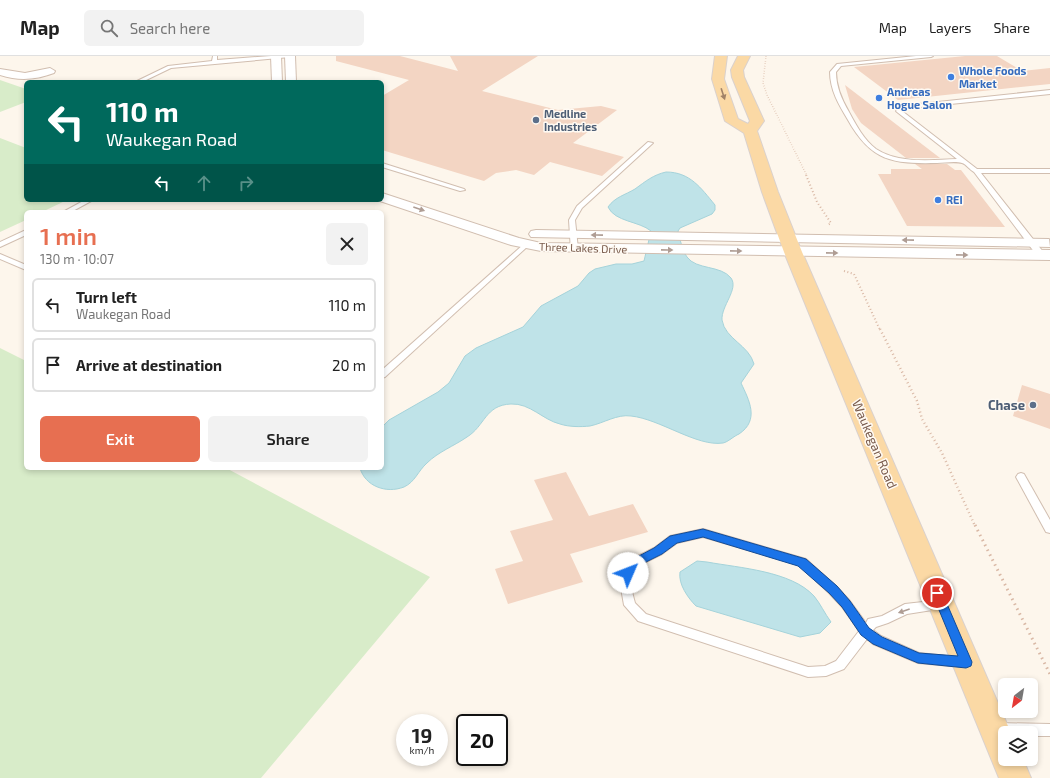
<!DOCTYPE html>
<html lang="en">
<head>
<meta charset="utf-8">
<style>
  body { margin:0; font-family:"Exo 2",sans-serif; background:#f2f2f2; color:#222; height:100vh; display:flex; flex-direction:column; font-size:15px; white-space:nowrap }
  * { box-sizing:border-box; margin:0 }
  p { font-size:13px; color:#767676 }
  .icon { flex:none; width:22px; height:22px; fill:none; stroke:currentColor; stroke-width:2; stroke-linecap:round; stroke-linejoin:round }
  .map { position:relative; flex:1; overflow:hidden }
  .details { position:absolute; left:24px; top:154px; width:360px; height:260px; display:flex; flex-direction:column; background:#fff; border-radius:6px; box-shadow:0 2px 6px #0003 }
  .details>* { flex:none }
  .banner { position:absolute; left:24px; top:24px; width:360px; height:122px; border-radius:6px; box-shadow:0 2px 6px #0003; background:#00695c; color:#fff; overflow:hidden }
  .needle { width:26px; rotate:211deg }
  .fabs { position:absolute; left:998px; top:622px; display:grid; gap:8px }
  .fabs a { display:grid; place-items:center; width:40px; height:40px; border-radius:6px; background:#fff; box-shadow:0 2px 6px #0003; font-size:20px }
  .speed { position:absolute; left:396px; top:658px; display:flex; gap:8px; font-size:20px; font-weight:700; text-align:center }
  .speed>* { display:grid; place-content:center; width:52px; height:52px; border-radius:50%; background:#fff; box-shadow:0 2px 6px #0003; line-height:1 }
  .speed small { font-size:10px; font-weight:400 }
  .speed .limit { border:2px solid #111; border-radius:6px; background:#fff; color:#111 }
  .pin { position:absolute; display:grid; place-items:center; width:34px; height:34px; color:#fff; margin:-17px; border:2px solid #fff; border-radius:50%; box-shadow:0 1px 4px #0007 }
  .me { position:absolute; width:44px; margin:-22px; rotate:46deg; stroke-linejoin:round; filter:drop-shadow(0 0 3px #0008) }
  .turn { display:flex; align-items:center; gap:14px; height:84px; padding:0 16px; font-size:18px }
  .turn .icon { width:52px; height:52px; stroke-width:2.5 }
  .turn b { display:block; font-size:28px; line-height:34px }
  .lanes { display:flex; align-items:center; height:38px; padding:0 16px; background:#0003; justify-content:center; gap:20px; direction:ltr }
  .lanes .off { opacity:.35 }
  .round { display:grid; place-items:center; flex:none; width:42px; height:42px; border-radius:6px; background:#f2f2f2 }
  .head { display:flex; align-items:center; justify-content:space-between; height:68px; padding:0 16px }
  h1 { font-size:24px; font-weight:600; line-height:30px; color:#e76f51 }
  .button { display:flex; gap:8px; margin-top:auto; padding:8px 16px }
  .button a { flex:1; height:46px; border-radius:6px; background:#e76f51; color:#fff; font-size:16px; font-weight:600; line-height:46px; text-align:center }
  .button a+a { background:#f2f2f2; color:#222 }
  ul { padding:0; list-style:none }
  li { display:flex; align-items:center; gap:12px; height:54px; margin:0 8px 6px; padding:0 8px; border:2px solid #e0e0e0; border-radius:6px }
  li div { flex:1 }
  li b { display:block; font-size:15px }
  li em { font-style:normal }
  header { display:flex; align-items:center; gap:24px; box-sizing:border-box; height:56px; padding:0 20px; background:#fff; border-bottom:1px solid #e0e0e0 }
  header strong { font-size:19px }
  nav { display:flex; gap:22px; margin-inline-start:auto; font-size:14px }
  .search { width:280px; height:36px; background:#f2f2f2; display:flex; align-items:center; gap:10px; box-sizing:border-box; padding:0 14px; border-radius:6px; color:#767676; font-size:15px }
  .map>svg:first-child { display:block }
  .green { fill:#d8ecc9 }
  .water { fill:#bfe3e8; stroke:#a5d3da }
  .building { fill:#f3d5c3 }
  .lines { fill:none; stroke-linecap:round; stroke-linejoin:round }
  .lane-casing { stroke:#d1beb0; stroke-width:2 }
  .street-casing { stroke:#d1beb0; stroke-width:2 }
  .primary-casing { stroke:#dad1cd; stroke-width:2 }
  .path-far3 { stroke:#d9b8a5; stroke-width:1.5; stroke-dasharray:0.5 2; stroke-linecap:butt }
  .path-far2 { stroke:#d9b8a5; stroke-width:2; stroke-dasharray:1 2.5; stroke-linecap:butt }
  .path-far1 { stroke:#d9b8a5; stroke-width:2.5; stroke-dasharray:1 3; stroke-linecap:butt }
  .path { stroke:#d9b8a5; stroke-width:3; stroke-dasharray:1.5 4; stroke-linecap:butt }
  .lane { fill:#fff; fill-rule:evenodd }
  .street { fill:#fff; fill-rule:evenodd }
  .primary { fill:#fbd9a5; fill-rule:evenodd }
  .oneway { fill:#a18267 }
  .oneway2 { fill:#af9d94 }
  .route { fill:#1a73e8; stroke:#114b97 }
  .shop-dot { fill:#3f7fe0; stroke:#fffaf3; stroke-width:1.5 }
  .service-dot { fill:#5c6f8a; stroke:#fffaf3; stroke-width:1.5 }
  .labels { text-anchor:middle; stroke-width:3; stroke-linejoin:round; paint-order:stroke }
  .far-shop-label { font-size:11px; font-weight:bold; fill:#366cbe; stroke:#fffaf3; text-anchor:start }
  .far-service-label { font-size:11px; font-weight:bold; fill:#4e5e75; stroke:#fffaf3; text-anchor:start }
  .far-street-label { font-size:11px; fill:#7a5c4d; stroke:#fffaf3 }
  .service-label { font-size:13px; font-weight:bold; fill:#4e5e75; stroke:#fffaf3; text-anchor:end }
  .street-label { font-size:13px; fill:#7a5c4d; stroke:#fffaf3 }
</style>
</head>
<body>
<header>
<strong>Map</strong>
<div class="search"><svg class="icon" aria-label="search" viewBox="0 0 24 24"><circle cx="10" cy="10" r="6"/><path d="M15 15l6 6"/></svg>Search here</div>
<nav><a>Map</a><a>Layers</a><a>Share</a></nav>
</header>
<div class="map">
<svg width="1050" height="722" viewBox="0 0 1050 722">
  <rect width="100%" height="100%" fill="#fdf6ec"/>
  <g class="green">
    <path d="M0 24 26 33V46L0 56Z"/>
    <path d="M0 82 26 92V144H67L42 156H26V164L0 176Z"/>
    <path d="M0 292 26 305V412H226L430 521 261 722H0Z"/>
  </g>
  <g class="water">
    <path d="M666 116C690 116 701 132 715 149V154L712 158 680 172 678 175C680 183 682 194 687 201 696 214 721 209 731 222 739 233 721 250 722 264 725 283 749 289 754 308L741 327C749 344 760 364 739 378 734 380 728 386 723 387 697 391 660 363 631 360 617 358 604 367 590 370 581 371 569 371 560 368 543 364 530 347 511 348 485 349 485 370 467 381 454 390 438 396 427 407 418 415 415 426 404 431 386 438 365 430 360 412H382V371L389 364 438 336 449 327 465 300 476 292 523 271 541 250 578 230 589 217 595 213 616 208H632L644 205 651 175C639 165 615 166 608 151 615 141 625 139 635 133 646 125 653 119 666 116Z"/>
    <path d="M697 505 707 506C740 512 791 515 814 540 820 547 825 558 831 566L820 577 800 581 696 550C688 542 678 528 680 516Z"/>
  </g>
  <g class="building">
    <path d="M336 0H400L458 15 450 0H538L482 35 558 54 601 50 617 54 573 87 624 101 602 120 550 106 534 119 516 114 496 117 484 125 382 94V40L409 24 336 5Z"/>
    <path d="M965 0H997L1022 15 1050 12V28L898 44 854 11Z"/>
    <path d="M845 29 940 102H906L861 67 852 53Z"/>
    <path d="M915 108H947L955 114H961L1005 171 907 170 878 118H891V113H922Z"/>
    <path d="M1022 329 1050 338V373L1013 360Z"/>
    <path d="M566 416 589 460 633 448 648 476 570 498 583 526 508 548 495 513 523 505 510 475 553 464 534 424Z"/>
  </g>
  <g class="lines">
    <g class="lane-casing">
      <g id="lane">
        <path d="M213 0H217V4L271 0H292L290 1 171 12 142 26H135L168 10 212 5Z"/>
        <path d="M916 0H933L931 1 841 10 836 16C836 31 842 44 849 56 856 69 864 84 876 93 898 108 932 104 957 103L897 56 896 55 900 50 1050 34V38L910 52H904L902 55 977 113H1050V117H981L1044 197V201H1038L974 116C970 114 966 108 962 107 955 105 944 107 937 107 892 108 871 105 848 64 839 49 830 34 830 16L837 8Z"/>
        <path d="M648 86 653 87 582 152 575 164 578 193 574 195H571L569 164 577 150Z"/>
        <path d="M382 107 464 133 465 134 460 135 382 111Z"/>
        <path d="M85 144H93L71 156H63Z"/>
        <path d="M26 174V179L0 191V186Z"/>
        <path d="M526 187 528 188V190L385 321 382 322V314L524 188Z"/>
        <path d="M0 198 26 209V214L0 203Z"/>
        <path d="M1021 417 1024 418 1050 464V477L1046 476 1016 421 1018 418Z"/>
        <path d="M703 473 806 503 837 531 850 545 866 567 868 563 882 560 905 548 941 544 945 546 947 549 945 552 907 558 888 567 876 571 873 574 881 580 919 597 966 602 968 606 966 610 962 611 918 607 873 588 867 583 844 613 826 620 808 621 638 565 624 549 621 532 624 514 636 501 654 492 670 480ZM703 481 799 509 829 537 842 551 859 575 836 605 825 610 808 611 646 558 635 547 631 532 633 519 644 507 662 498 677 487Z"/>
        <path d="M997 667 1050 668V680H1031V677H1005V679L993 677 991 673 993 669Z"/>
      </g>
    </g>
    <g class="street-casing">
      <g id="street">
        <path d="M271 0H281L282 26H272Z"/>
        <path d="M285 0H295L296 26H286Z"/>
        <path d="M50 12 55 15 54 17C35 24 19 25 0 19V13L25 17Z"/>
        <path d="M382 137 519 182 541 187 1050 194V204L541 195 511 189 377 144H382Z"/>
        <path d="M536 174 1049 183 1050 191 531 181 529 178 531 175Z"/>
      </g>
    </g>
    <g class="primary-casing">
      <path id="primary" d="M715 0H727L724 23 738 63 748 68 750 65 732 21 731 14 738 0H750L743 14 744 21 764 65 757 75 778 136 802 196 1011 677H1005V703H1023L1031 722H999L784 196 762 136 744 77 725 65 712 23Z"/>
    </g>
    <path class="path-far3" d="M766 0 763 27 767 39 807 120"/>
    <g class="path-far2">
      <path d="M806 119 817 146 831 167 828 169"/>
      <path d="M844 215 854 218 880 274"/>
    </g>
    <path class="path-far1" d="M880 273 917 345 922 363 942 397 975 470"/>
    <path class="path" d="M975 469 1050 618"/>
    <use href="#lane" class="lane"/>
    <use href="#street" class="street"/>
    <use href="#primary" class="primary"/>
  </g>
  <defs><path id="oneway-solid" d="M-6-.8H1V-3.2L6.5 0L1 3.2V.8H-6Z"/></defs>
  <use class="oneway" href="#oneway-solid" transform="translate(723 38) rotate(72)"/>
  <g class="oneway2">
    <use href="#oneway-solid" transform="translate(419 153) rotate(19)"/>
    <use href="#oneway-solid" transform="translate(597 179) rotate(-179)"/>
    <use href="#oneway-solid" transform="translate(908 184) rotate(-179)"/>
    <use href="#oneway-solid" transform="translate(667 194) rotate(1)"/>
    <use href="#oneway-solid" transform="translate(736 195) rotate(1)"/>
    <use href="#oneway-solid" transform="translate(832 197) rotate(1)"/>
    <use href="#oneway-solid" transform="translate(962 199) rotate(1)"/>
    <use href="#oneway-solid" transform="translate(904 555) rotate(161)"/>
  </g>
  <path class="route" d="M703 473 806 503 837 530 850 545 869 572 882 581 919 597 958 600 932 537 933 534H941L972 606 971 610 966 612 918 607 873 588 861 579 842 551 829 537 798 510 703 481 677 487 662 498 644 507 631 520H624L622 517 637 501 654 492 670 480Z"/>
  <g class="shop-dot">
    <circle cx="951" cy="21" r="4"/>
    <circle cx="879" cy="42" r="4"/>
    <circle cx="938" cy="144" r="4"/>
  </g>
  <g class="service-dot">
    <circle cx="536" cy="64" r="4"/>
    <circle cx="1033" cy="349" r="4"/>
  </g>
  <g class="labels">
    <g class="far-shop-label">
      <text x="959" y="19">Whole Foods<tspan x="959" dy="13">Market</tspan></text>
      <text x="887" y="40">Andreas<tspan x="887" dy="13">Hogue Salon</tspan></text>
      <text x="946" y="148">REI</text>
    </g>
    <g class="far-service-label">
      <text x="544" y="62">Medline<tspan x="544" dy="13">Industries</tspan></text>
    </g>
    <g class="far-street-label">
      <text transform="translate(583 192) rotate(2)" y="4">Three Lakes Drive</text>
    </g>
    <g class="service-label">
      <text x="1025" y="354">Chase</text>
    </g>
    <g class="street-label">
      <text transform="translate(875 388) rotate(67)" y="5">Waukegan Road</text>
    </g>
  </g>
</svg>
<div class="fabs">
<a><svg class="needle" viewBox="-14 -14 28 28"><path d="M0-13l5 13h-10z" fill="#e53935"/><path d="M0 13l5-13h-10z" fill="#767676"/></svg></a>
<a><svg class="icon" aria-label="layers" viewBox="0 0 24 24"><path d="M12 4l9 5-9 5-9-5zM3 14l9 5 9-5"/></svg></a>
</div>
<div class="speed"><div>19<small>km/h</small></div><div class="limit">20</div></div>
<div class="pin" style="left:937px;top:537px;background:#d93025"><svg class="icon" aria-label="arrive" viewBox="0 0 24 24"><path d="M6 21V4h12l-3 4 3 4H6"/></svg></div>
<svg class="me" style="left:628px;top:517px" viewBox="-20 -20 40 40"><circle r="19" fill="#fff"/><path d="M0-13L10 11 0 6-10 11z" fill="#1a73e8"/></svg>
<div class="banner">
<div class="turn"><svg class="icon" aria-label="left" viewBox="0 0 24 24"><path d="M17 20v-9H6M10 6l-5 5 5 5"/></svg><div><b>110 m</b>Waukegan Road</div></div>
<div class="lanes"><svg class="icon" aria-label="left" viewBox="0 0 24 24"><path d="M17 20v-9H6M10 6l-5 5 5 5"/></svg><svg class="icon off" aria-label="ahead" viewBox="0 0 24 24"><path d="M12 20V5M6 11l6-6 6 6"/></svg><svg class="icon off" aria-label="right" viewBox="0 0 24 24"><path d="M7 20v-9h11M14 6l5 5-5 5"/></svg></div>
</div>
<section class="details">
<div class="head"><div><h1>1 min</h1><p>130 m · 10:07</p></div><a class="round"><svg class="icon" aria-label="close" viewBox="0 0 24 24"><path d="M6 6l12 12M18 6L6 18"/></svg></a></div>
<ul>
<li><svg class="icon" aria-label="left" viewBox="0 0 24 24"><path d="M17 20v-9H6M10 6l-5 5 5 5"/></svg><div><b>Turn left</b><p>Waukegan Road</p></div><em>110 m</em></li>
<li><svg class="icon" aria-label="arrive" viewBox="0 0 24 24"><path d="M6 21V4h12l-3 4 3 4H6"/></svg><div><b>Arrive at destination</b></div><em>20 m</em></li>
</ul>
<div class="button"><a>Exit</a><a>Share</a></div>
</section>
</div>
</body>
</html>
